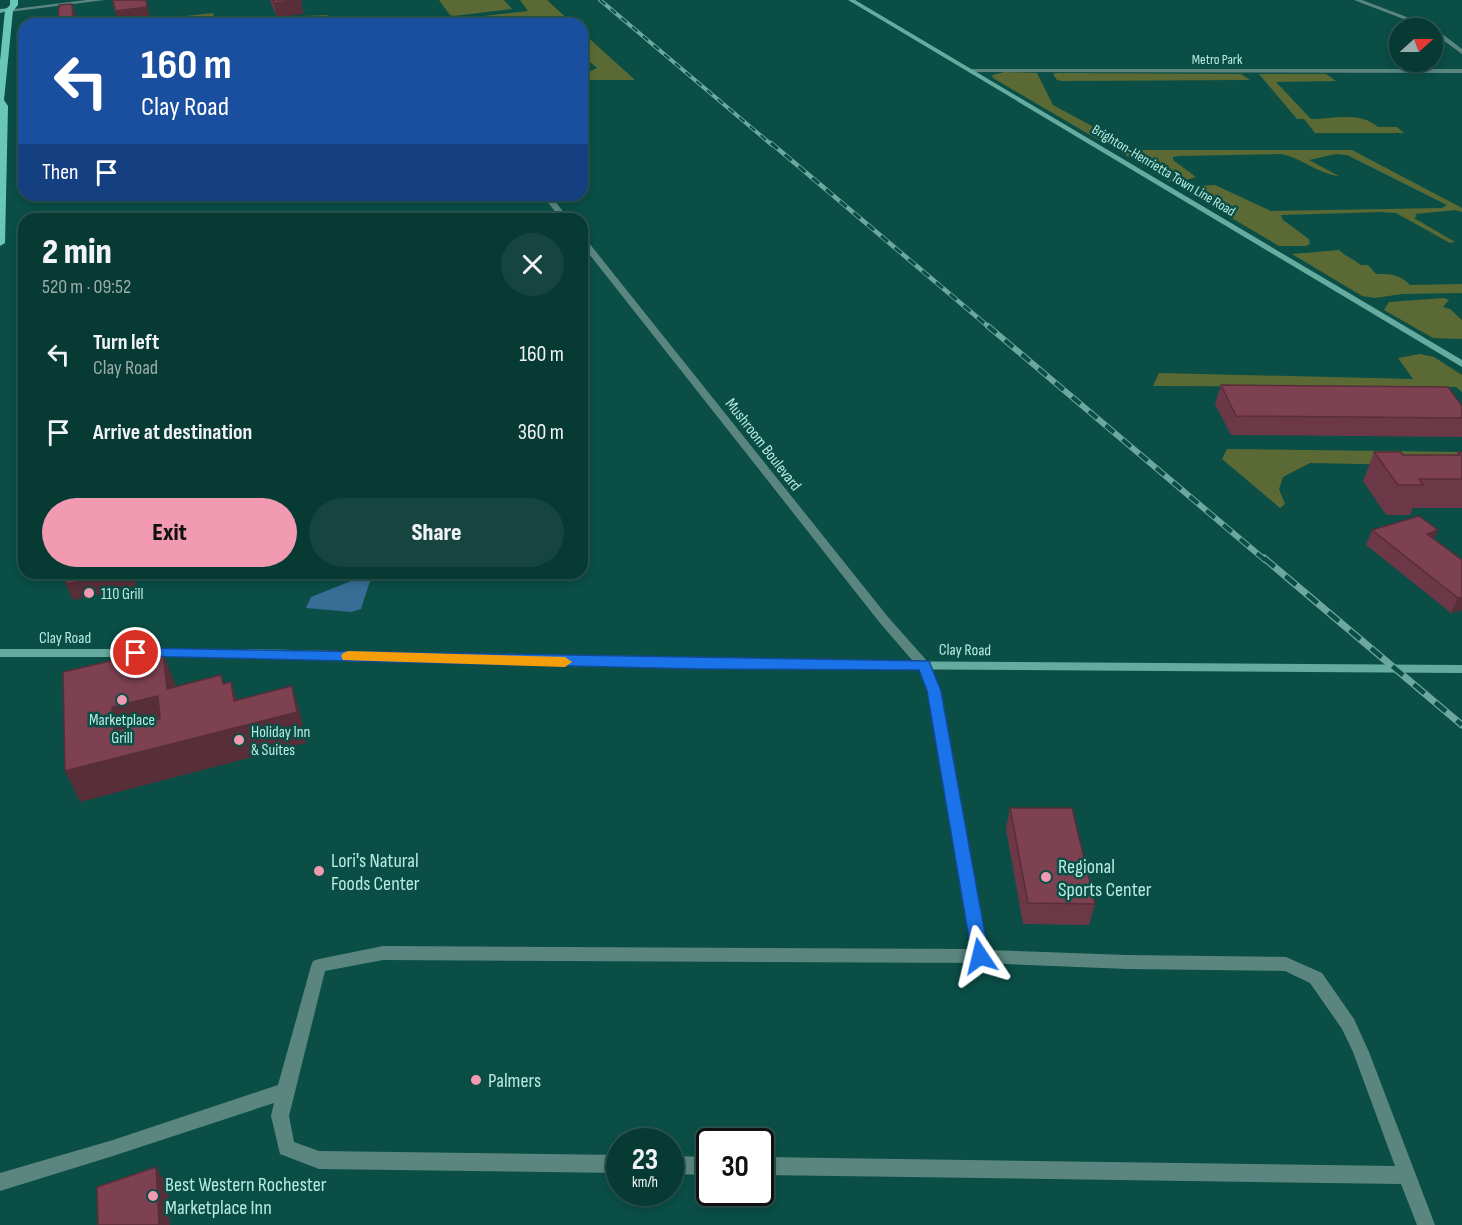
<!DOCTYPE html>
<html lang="en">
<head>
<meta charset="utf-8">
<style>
  body { margin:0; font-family:"Sofia Sans Condensed",sans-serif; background:#164540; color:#f1f3f6; height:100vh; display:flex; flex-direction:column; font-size:22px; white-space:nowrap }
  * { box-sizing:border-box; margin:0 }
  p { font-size:20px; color:#98adac }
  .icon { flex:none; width:33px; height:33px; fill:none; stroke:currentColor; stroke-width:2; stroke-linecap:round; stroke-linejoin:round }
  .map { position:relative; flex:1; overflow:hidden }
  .sheet { position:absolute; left:18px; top:213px; width:570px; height:366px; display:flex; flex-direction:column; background:#083a34; border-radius:18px; box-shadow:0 3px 9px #0003,0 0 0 2px #29544f }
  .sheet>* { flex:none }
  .top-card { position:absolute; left:18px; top:18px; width:570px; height:183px; border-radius:18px; box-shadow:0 3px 9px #0003,0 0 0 2px #29544f; background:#1a4fa0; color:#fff; overflow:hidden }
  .needle { width:39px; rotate:69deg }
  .fabs { position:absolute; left:1389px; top:18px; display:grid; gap:12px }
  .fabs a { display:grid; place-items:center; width:54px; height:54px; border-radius:50%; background:#083a34; box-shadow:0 3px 9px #0003,0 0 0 2px #29544f; font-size:30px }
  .speed { position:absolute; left:606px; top:1128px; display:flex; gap:12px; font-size:30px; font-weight:700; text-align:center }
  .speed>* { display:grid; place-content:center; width:78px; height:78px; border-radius:50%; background:#083a34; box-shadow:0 3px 9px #0003,0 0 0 2px #29544f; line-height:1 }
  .speed small { font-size:15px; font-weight:400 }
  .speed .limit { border:3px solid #111; border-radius:9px; background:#fff; color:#111 }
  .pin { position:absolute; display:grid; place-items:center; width:51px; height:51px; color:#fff; margin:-26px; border:3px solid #fff; border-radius:50%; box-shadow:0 2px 6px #0007 }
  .me { position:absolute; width:66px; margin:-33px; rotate:350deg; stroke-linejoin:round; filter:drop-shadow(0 0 4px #0008) }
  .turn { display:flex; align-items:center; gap:21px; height:126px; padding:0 24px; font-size:27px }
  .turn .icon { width:78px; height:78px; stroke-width:2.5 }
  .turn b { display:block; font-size:42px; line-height:51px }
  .then { display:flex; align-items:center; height:57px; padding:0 24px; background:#0003; gap:12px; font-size:22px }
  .round { display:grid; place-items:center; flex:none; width:63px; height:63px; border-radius:32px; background:#164540 }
  .overview { display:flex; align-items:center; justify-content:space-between; height:102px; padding:0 24px }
  h1 { font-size:36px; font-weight:800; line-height:45px }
  .button { display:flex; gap:12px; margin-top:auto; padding:12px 24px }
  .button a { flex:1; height:69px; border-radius:36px; background:#f19ab1; color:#111; font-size:24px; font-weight:800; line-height:69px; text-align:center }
  .button a+a { background:#164540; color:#f1f3f6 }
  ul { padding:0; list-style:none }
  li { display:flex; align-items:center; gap:18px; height:78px; padding:0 24px }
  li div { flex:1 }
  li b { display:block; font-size:22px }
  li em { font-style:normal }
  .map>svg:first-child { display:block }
  .green { fill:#5b6a35 }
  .water { fill:#386d95 }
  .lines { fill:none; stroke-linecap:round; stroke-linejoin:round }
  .street { fill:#5b867f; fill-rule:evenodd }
  .secondary { fill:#65ab9f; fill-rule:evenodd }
  .primary { fill:#6ac7b8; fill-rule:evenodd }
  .rail-far3-casing { stroke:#6da79e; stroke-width:4 }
  .rail-far2-casing { stroke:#6da79e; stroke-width:4.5 }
  .rail-far1-casing { stroke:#6da79e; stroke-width:6 }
  .rail-casing { stroke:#6da79e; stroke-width:7 }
  .rail-far3 { stroke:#0a4e46; stroke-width:2; stroke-dasharray:7; stroke-linecap:butt }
  .rail-far2 { stroke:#0a4e46; stroke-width:3; stroke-dasharray:9; stroke-linecap:butt }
  .rail-far1 { stroke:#0a4e46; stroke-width:4; stroke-dasharray:11; stroke-linecap:butt }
  .rail { stroke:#0a4e46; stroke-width:4.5; stroke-dasharray:14; stroke-linecap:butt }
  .wall { fill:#6c3847 }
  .shaded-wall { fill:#582e39 }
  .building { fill:#7d4152; stroke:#582e39; stroke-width:1.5; fill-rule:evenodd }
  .route { fill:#1a73e8; stroke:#114b97; stroke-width:1.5 }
  .slow { fill:#f59e0b }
  .poi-dot { fill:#f19ab1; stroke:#0a4e46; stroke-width:2 }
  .labels { text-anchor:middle; stroke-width:5; stroke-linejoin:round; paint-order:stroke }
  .far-street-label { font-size:14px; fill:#b8ebe1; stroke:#0a4e46 }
  .street-label { font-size:16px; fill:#b8ebe1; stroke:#0a4e46 }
  .poi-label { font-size:16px; fill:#b8ebe1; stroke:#0a4e46; text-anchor:start }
  .near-poi-label { font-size:20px; fill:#b8ebe1; stroke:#0a4e46; text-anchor:start }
</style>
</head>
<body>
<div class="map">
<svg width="1462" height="1225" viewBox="0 0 1462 1225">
  <rect width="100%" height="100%" fill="#0a4e46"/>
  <g class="green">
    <path d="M439 0H504L512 9 454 16 450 15Z"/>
    <path d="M520 0H547L573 24H280L278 17 328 15 331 19H457L528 11Z"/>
    <path d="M213 13 217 24H112Z"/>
    <path d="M582 32 635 80H582V75L597 68 582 55Z"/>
    <path d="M1005 72 1037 73 1053 105 1114 138V141L1102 142 993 78 992 75Z"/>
    <path d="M1056 73 1241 74 1250 80 1061 81 1057 80 1053 74Z"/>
    <path d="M1259 74H1326L1336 81 1276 82 1311 119C1334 119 1360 111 1378 127H1397L1404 133H1315L1304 119H1297Z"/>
    <path d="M1120 147 1142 150H1352L1462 208V212L1455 210 1415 214 1417 216 1414 218 1455 242 1450 243 1396 213 1380 212 1281 215 1283 220 1309 239 1310 244 1306 246H1279L1184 190 1185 187 1215 185 1271 211 1442 208 1447 205 1347 155 1336 154 1309 160 1339 176C1318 174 1302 158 1281 154L1179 156 1173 157V160L1196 177 1177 183 1170 182 1117 150Z"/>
    <path d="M1339 250C1346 257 1354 259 1361 265H1368L1376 274C1390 274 1400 274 1410 285L1462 284V293L1402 294 1375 298 1362 296 1292 254Z"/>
    <path d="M1444 298 1449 300 1443 307 1450 309 1462 320V339L1433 338 1384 310 1389 302Z"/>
    <path d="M1420 354 1434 357 1462 375V392L1456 387 1153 386 1159 373 1413 379 1398 358Z"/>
    <path d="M1227 449 1462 452V466L1310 463 1283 477 1279 489 1285 504 1280 508 1222 459Z"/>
  </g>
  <path class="water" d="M371 573H384L370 581 361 609 351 612 306 608 311 597Z"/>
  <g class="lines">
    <g class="street">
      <path d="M86 0H105L9 12 6 10Z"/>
      <path d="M1354 0H1362L1433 27 1462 49V54L1432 32V28H1427Z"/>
      <path d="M972 69H1462V73L970 72 969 71Z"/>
      <path d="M542 195H550L569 219H561Z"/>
      <path d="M582 238H585L888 617 928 662 940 691 987 950 1127 955 1286 957 1322 973 1354 1019 1369 1052 1435 1225H1417L1401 1184 760 1175V1157L1395 1166 1353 1052 1342 1029 1310 983 1285 971 1127 969 980 963 383 960 325 971 289 1116 294 1142 319 1151 620 1155V1173L319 1169 280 1154 271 1116 274 1103 113 1156 0 1191V1173L113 1140 278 1085 311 966 313 961 319 959 383 946 971 949 928 691 918 667 880 623 582 245Z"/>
      <path d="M670 1156 710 1157V1175L670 1174Z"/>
    </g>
    <g class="secondary">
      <path d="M848 0H855L1462 360V367Z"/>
      <path d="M0 9 9 8 12 10 0 13Z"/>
      <path d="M0 649H252L700 660 1462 665V673L700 668 252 657H0Z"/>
    </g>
    <path class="primary" d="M10 0H18V5L13 11 4 100 8 106 5 243 0 246V61L5 10 10 5Z"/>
    <g class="rail-far3-casing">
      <path id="rail-far3" d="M600 0 772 145"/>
    </g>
    <g class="rail-far2-casing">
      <path id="rail-far2" d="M771 143 990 328"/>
    </g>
    <g class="rail-far1-casing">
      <path id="rail-far1" d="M988 326 1265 560"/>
    </g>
    <g class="rail-casing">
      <path id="rail" d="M1264 558 1462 725"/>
    </g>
    <use href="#rail-far3" class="rail-far3"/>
    <use href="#rail-far2" class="rail-far2"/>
    <use href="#rail-far1" class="rail-far1"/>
    <use href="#rail" class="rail"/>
  </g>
  <g class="wall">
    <path d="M270 0H301L303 14 277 17Z"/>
    <path d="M1221 385 1462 406V437L1231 435 1215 404Z"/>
    <path d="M1374 452 1403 455H1457L1458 452H1462V508H1413L1410 515H1386L1363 481Z"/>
    <path d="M1372 530 1434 539 1462 560V610L1451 613 1366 545Z"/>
    <path d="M1010 808 1095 904 1089 925 1023 924 1006 829Z"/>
  </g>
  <g class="shaded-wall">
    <path d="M146 0 150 18 118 21 115 11Z"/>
    <path d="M301 0 303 14 277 17 274 3Z"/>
    <path d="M72 4 75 13 76 24 73 20Z"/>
    <path d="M1438 530 1431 546 1427 534Z"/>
    <path d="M118 573H135L136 586 73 600 66 584Z"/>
    <path d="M1462 597V610L1451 613 1458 598Z"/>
    <path d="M163 653 175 684 179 719 167 689Z"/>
    <path d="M231 682 241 712 292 686 301 717 306 743 80 802 65 771 114 731 112 707 158 696 234 701Z"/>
    <path d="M156 1167 168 1187 170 1225H159Z"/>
  </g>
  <g class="building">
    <path d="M113 0H146L147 7 115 11Z"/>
    <path d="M273 0H301L274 3Z"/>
    <path d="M72 4 73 20 96 17 97 24H58L59 5Z"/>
    <path d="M1221 385 1448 387 1462 406V418L1236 416Z"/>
    <path d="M1374 452H1401L1403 455H1460L1458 452H1462V479H1419L1423 485H1398Z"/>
    <path d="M1419 516 1438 530 1427 534 1462 560V597L1458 598 1372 530Z"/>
    <path d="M66 573H118L66 584Z"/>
    <path d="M163 653 167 689 221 675 223 684 231 682 234 701 292 686 297 712 65 771 63 672 140 654V658ZM158 696 160 719 114 731 112 707Z"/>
    <path d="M1010 808H1072L1095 904 1028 903Z"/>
    <path d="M156 1167 159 1225H98L97 1187Z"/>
  </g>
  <path class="route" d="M136 648 929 661 941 691 989 956 987 962 980 964 974 962 972 956 927 691 919 670 700 669 131 656 129 653Z"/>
  <path class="slow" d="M348 651 565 657 572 662 565 667 343 660 341 656 343 653Z"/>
  <g class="poi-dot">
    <circle cx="89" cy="593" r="6"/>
    <circle cx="122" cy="700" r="6"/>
    <circle cx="239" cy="740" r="6"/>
    <circle cx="319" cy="871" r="6"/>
    <circle cx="1046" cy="877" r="6"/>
    <circle cx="476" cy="1080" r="6"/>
    <circle cx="153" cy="1196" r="6"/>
  </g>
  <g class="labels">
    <g class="far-street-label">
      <text x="1217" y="64">Metro Park</text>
      <text transform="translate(1164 170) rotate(31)" y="5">Brighton-Henrietta Town Line Road</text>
    </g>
    <g class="street-label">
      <text transform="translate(764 444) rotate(52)" y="6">Mushroom Boulevard</text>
      <text x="65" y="643">Clay Road</text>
      <text transform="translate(965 649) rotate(1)" y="6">Clay Road</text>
    </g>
    <g class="poi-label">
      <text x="101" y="599">110 Grill</text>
      <text x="122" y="725" text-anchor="middle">Marketplace<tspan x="122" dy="18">Grill</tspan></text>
      <text x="251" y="737">Holiday Inn<tspan x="251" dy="18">&amp; Suites</tspan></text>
    </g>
    <g class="near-poi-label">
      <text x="331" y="867">Lori's Natural<tspan x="331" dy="23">Foods Center</tspan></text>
      <text x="1058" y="873">Regional<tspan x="1058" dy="23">Sports Center</tspan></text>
      <text x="488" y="1087">Palmers</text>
      <text x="165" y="1191">Best Western Rochester<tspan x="165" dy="23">Marketplace Inn</tspan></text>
    </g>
  </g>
</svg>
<div class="fabs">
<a><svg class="needle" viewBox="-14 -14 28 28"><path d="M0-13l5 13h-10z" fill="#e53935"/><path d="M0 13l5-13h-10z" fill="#98adac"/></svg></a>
</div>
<div class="speed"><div>23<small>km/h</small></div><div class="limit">30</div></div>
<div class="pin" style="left:136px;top:653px;background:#d93025"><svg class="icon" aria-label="arrive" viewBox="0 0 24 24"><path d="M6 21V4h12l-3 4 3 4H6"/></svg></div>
<svg class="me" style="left:980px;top:956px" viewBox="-20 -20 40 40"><path d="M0-17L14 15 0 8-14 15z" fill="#1a73e8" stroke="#fff" stroke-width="4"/></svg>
<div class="top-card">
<div class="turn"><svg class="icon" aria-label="left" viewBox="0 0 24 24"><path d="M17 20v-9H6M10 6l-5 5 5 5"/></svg><div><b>160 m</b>Clay Road</div></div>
<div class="then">Then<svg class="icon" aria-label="arrive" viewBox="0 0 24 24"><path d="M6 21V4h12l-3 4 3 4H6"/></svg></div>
</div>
<section class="sheet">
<div class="overview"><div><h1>2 min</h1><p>520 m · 09:52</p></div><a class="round"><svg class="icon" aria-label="close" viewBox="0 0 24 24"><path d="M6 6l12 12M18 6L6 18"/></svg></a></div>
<ul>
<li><svg class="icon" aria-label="left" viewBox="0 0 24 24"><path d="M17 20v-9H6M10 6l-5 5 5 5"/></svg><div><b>Turn left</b><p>Clay Road</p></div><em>160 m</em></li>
<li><svg class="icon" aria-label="arrive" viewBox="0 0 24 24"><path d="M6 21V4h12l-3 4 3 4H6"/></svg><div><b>Arrive at destination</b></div><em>360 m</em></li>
</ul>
<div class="button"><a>Exit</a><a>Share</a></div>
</section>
</div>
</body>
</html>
